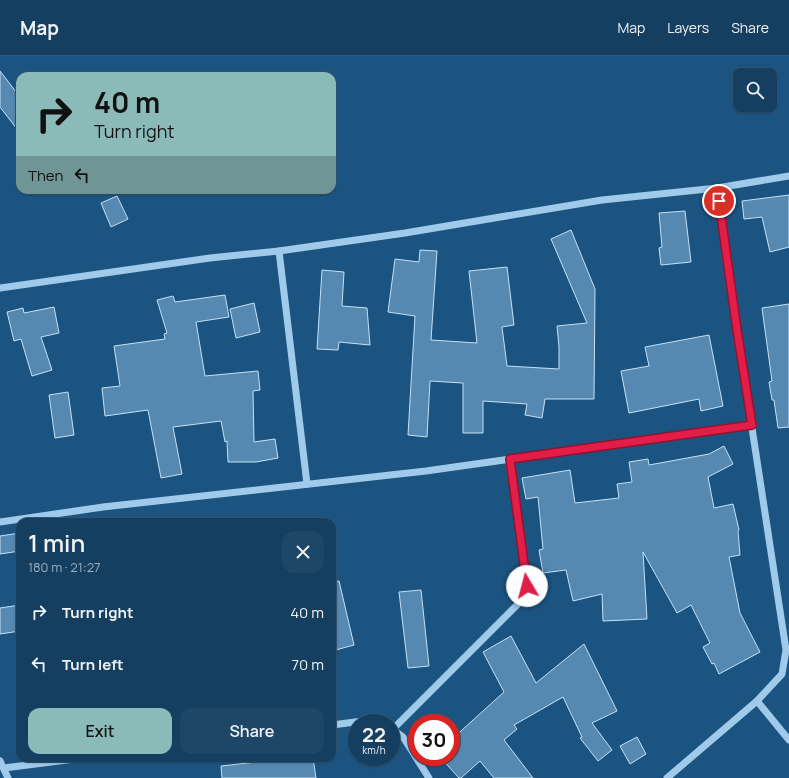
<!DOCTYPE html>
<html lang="en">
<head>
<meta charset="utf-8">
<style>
  body { margin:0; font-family:Manrope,sans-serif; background:#1e4667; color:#f1f3f6; height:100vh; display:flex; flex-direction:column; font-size:15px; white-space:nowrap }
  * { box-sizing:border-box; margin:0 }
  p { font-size:13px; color:#9dafbd }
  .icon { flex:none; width:22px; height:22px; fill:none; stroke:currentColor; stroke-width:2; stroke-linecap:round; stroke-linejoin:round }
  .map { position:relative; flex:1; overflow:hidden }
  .panel { position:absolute; left:16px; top:462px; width:320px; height:244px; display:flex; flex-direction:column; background:#153f61; border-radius:12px; box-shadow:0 1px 3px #0004,0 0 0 1px #345876 }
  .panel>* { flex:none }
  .top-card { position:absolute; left:16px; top:16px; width:320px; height:122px; border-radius:12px; box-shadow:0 1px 3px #0004,0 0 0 1px #345876; background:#8bbbb9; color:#111; overflow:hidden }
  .controls { position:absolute; left:733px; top:12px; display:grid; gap:8px }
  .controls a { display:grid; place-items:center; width:44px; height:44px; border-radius:8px; background:#153f61; box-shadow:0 1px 3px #0004,0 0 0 1px #345876; font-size:20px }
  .speed { position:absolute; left:348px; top:658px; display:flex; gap:8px; font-size:20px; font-weight:700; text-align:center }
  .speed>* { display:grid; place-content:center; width:52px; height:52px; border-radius:50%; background:#153f61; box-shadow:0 1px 3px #0004,0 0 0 1px #345876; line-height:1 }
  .speed small { font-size:10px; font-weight:400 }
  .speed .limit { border:6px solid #d22; background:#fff; color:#111 }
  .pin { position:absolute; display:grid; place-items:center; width:34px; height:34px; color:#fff; margin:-17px; border:2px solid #fff; border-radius:50%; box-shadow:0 1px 4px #0007 }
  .me { position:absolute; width:44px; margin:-22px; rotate:352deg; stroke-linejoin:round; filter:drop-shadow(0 0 3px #0008) }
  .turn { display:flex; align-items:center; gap:14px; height:84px; padding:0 12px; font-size:18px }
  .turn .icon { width:52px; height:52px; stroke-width:2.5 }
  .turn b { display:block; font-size:28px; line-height:34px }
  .then { display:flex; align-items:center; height:38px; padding:0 12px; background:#0003; gap:8px; font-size:15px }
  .round { display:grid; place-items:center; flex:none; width:42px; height:42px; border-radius:12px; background:#1e4667 }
  .headline { display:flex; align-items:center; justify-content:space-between; height:68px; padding:0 12px }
  h1 { font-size:24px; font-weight:600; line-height:30px }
  .action { display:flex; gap:8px; margin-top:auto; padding:8px 12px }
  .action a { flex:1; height:46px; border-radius:12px; background:#8bbbb9; color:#111; font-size:16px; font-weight:600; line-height:46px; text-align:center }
  .action a+a { background:#1e4667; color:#f1f3f6 }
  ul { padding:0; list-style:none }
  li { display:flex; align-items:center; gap:12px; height:52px; padding:0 12px }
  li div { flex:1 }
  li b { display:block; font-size:15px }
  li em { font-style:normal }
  header { display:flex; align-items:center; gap:24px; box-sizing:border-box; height:56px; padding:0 20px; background:#153f61; border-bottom:1px solid #345876 }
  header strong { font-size:19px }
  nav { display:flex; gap:22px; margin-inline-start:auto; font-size:14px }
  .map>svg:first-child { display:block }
  .building { fill:#5589b2; stroke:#c4e1f7 }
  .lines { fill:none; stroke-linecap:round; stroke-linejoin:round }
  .minor { stroke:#a0caea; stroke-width:7 }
  .route-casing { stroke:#92132f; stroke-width:10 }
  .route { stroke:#e11d48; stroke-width:7 }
</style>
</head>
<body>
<header>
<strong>Map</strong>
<nav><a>Map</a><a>Layers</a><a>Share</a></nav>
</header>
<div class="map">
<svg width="789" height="722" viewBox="0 0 789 722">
  <rect width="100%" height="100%" fill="#1c5481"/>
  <g class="building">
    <path d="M0 15 20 41V77L0 51Z"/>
    <path d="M789 139V191L770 196 762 161 744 163 742 145Z"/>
    <path d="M117 140 128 163 111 171 101 147Z"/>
    <path d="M685 155 691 206 661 209 659 192 662 191 659 157Z"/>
    <path d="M571 174 595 233 594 343H545L542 362 525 359 527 348 483 345V377H463V327L430 325 427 381 408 379 415 260 388 256 395 203 419 206 420 194 437 195 431 284 477 287 469 215 507 211 514 269 502 271 507 310 559 313V291L557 270 587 267 551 183Z"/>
    <path d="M322 214 344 216 342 250 367 252 370 289 339 286 338 294 317 293Z"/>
    <path d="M225 239 229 261 196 266 205 320 258 315 260 334 253 335 254 386 275 383 278 402 256 406H228L227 385 225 386 221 365 173 371 182 418 161 422 148 354 105 360 102 332 120 330 114 290 165 283 164 278 167 277 157 244 173 240 175 246Z"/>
    <path d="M254 247 260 276 236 282 230 253Z"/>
    <path d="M789 248V371L778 372 774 344H772L769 326 772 325 762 252Z"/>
    <path d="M54 251 59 277 41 281 52 314 32 320 21 283 14 285 7 256 23 252 24 257Z"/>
    <path d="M709 279 723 350 701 355 699 343 629 357 621 315 649 310 645 291Z"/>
    <path d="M68 336 74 379 55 382 49 339Z"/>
    <path d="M724 390 733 408 708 421 714 452 733 448 739 474 738 475 740 499 729 501 740 557 760 596 719 618 714 607 712 608 703 591 710 587 691 549 677 557 643 496 647 563 603 565 602 538 573 545 566 514 543 517 539 494 543 493 538 441 526 443 522 422 570 414 575 447 619 442 617 428 632 426 629 406 648 403 649 409 709 398Z"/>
    <path d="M20 477V495L0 498V480Z"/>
    <path d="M339 525 354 589 332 595V526Z"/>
    <path d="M421 534 429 610 408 612 399 536Z"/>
    <path d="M20 549V575L0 578V552Z"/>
    <path d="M511 580 536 627 584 588 617 655 592 667 612 694 598 705 580 682 582 681 563 641 514 669 517 673 504 684 533 722H494L480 705 461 722H459L440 701H451V684L504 636 483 596Z"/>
    <path d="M637 681 646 698 630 708 620 690Z"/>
    <path d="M293 702H313L316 722H222L221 710Z"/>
  </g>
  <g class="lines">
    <g class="minor">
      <path d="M279 195 307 428"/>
      <path d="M0 232 210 202 279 195 405 177 602 144 717 132 789 120"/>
      <path d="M0 466 103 451 426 415 752 369"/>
      <path d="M757 645 789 684"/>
      <path d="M332 669 363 665 381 667"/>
      <path d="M391 672 403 681 429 722"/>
      <path d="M393 673 522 544 527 530 510 403"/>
      <path d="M0 705 8 722"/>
      <path d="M4 712 83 702"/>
      <path d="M667 722 757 645 782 618 786 594 737 274 722 158 717 132"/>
    </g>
  </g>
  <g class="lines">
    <g class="route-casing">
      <path id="route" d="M527 530 510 403 752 369 737 274 719 145"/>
    </g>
    <use href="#route" class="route"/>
  </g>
</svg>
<div class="controls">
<a><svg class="icon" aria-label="search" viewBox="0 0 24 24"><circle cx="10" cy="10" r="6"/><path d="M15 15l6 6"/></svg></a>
</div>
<div class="speed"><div>22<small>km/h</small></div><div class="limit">30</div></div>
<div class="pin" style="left:719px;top:145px;background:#d93025"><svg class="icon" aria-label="arrive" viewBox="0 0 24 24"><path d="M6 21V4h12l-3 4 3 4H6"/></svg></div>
<svg class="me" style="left:527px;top:530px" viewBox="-20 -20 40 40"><circle r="19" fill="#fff"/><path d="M0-13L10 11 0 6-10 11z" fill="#e11d48"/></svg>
<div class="top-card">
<div class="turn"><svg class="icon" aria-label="right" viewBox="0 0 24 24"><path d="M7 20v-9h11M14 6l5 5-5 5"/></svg><div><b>40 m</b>Turn right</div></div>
<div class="then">Then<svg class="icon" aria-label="left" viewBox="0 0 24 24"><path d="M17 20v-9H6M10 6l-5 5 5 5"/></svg></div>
</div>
<section class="panel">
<div class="headline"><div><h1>1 min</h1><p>180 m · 21:27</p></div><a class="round"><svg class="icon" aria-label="close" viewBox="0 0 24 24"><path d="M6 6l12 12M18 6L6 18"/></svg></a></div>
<ul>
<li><svg class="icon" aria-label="right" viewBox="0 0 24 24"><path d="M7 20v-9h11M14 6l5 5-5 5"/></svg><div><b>Turn right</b></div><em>40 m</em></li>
<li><svg class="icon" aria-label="left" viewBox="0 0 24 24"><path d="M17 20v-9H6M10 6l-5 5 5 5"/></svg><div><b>Turn left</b></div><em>70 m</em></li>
</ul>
<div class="action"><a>Exit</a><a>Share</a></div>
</section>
</div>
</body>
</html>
